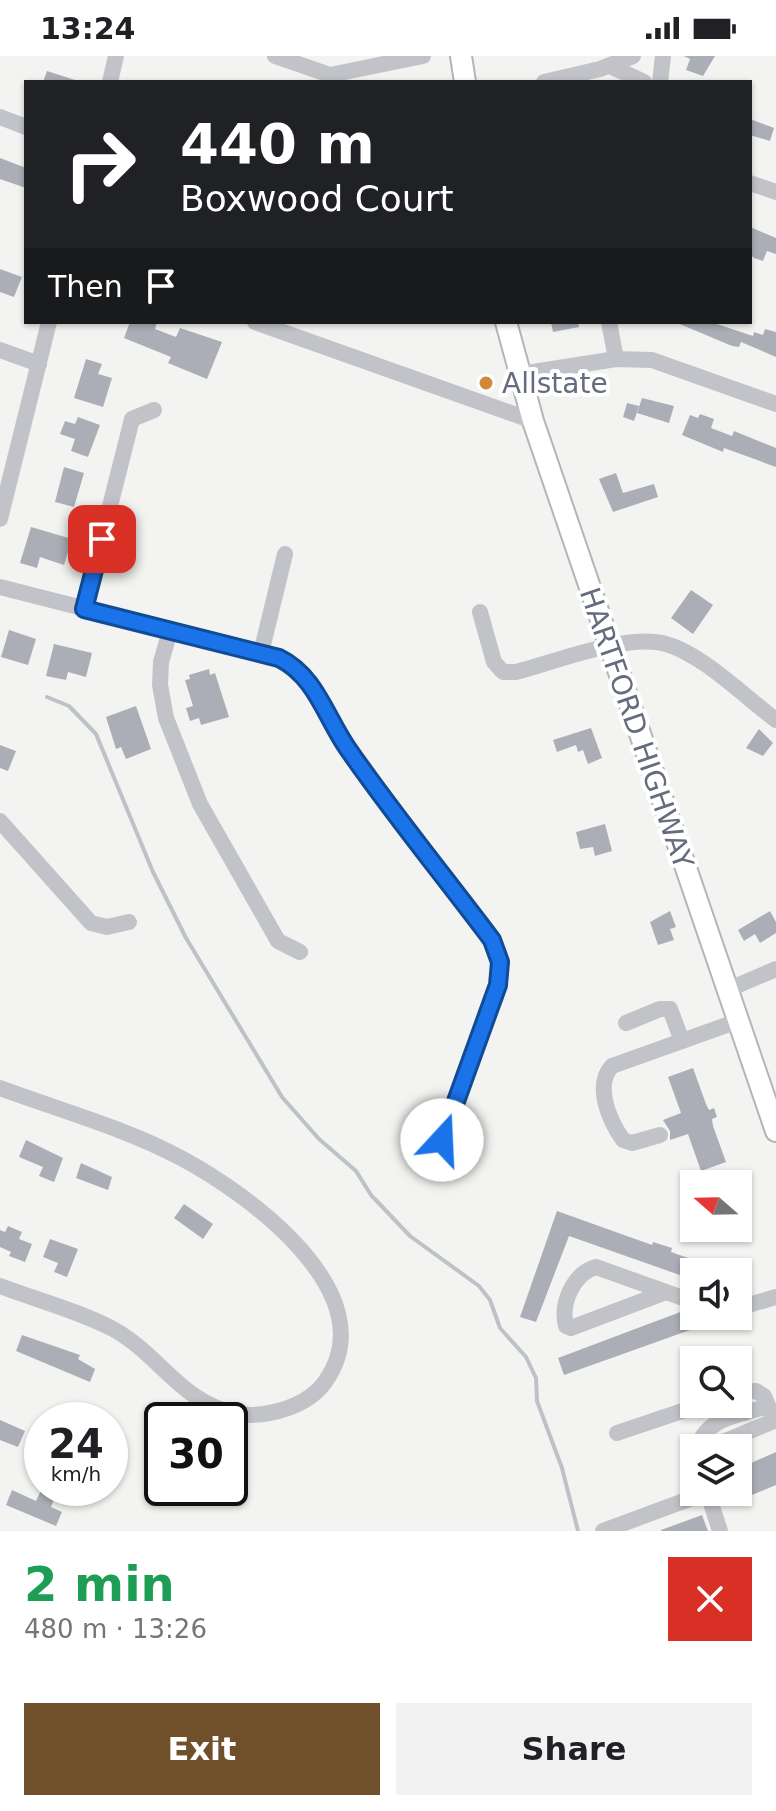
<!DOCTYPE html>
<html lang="en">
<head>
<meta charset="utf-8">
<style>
  body { margin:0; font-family:"DejaVu Sans",sans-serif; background:#f2f2f2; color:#202124; height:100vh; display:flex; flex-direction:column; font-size:30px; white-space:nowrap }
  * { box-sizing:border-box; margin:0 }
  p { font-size:26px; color:#757577 }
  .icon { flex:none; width:44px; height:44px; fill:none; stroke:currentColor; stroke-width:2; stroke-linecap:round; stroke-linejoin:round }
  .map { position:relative; height:1475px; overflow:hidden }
  .drawer { display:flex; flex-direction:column; background:#fff; flex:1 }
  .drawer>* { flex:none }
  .guide { position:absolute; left:24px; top:24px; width:728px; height:244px; border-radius:0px; box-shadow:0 2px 6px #0004; background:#202124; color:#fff; overflow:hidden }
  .needle { width:52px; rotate:290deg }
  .fabs { position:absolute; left:680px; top:1114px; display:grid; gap:16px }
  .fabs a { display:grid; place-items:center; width:72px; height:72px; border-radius:0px; background:#fff; box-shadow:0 2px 6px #0004; font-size:40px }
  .speed { position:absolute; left:24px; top:1346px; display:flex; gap:16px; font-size:40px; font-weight:700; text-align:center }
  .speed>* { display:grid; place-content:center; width:104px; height:104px; border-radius:50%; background:#fff; box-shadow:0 2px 6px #0004; line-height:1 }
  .speed small { font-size:20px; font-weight:400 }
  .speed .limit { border:4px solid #111; border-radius:12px; background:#fff; color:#111 }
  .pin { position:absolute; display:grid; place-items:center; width:68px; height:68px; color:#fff; margin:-34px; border-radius:16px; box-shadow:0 4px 12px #0006 }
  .me { position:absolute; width:88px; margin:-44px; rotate:20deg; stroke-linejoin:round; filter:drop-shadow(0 0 6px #0008) }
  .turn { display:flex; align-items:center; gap:28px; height:168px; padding:0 24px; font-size:36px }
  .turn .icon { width:104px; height:104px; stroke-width:2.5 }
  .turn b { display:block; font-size:56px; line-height:68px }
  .then { display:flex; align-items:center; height:76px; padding:0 24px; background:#0003; gap:16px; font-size:30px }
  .round { display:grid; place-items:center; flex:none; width:84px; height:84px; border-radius:0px; background:#f2f2f2 }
  .head { display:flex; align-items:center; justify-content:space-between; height:136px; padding:0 24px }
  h1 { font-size:48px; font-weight:800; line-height:60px; color:#1e9e55 }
  .action { display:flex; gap:16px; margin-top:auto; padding:16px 24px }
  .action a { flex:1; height:92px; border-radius:0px; background:#6f502b; color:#fff; font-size:32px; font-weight:800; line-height:92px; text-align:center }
  .action a+a { background:#f2f2f2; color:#202124 }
  .status { display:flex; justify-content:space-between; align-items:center; height:56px; padding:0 40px; background:#fff; direction:ltr }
  .status svg { height:22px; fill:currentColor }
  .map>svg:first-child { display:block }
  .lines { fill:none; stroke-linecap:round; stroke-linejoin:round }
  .stream { stroke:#bdc2c9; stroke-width:4 }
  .building { fill:#abaeb6 }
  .major-casing { stroke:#b3b5b9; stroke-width:24 }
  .minor { stroke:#c2c3c8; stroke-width:16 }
  .major { stroke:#fff; stroke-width:20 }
  .route-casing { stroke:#114b97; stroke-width:20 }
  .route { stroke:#1a73e8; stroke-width:14 }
  .poi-dot { fill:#d08934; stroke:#fff; stroke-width:3 }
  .labels { text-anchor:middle; stroke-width:8; stroke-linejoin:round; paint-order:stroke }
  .poi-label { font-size:28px; fill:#666c7f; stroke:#fff; text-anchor:start }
  .street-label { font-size:28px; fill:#666c7f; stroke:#fff }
</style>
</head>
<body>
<div class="status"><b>13:24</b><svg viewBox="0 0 49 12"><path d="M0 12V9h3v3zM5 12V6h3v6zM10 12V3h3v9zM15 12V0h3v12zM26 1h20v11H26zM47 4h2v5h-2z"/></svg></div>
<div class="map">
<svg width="776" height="1475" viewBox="0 0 776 1475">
  <rect width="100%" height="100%" fill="#f3f4f1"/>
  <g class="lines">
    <path class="stream" d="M47 641 69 650 96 678 153 816 186 882 282 1041 319 1083 356 1115 371 1139 410 1180 479 1230 490 1244 500 1272 526 1301 536 1322 537 1345 562 1412 578 1475"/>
  </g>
  <g class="building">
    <path d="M684 0H715L703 20 686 14 690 3Z"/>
    <path d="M47 15 75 24V26H43Z"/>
    <path d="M750 63 774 72 770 85 750 79Z"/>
    <path d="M0 102 26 112V132L0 123Z"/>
    <path d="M750 171 776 182V198L767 195 763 205 754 202 750 198Z"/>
    <path d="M0 213 22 221 14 241 0 236Z"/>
    <path d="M130 266H157L155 273 176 281 180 272 222 286 207 323 168 307 171 301 124 282Z"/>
    <path d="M551 266H578L579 271 553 276Z"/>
    <path d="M675 266H711L753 280 754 276 763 279 765 273 776 276V301L741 286 739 291 732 290Z"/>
    <path d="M86 303 102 308 98 318 112 322 103 351 74 342Z"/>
    <path d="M642 342 674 350 669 367 637 357Z"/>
    <path d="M627 347 639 350 634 365 623 361Z"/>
    <path d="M700 358 714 363 711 372 732 380 734 375 776 392V411L724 392 723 396 682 379 690 359 698 362Z"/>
    <path d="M78 361 100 369 88 401 71 395 75 383 60 378 65 365 75 368Z"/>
    <path d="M64 411 84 417 74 451 55 446Z"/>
    <path d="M616 417 623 437 654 428 658 441 613 456 599 423Z"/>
    <path d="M31 471 72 483 64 509 40 501 37 512 20 507Z"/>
    <path d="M691 534 713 549 693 578 671 562Z"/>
    <path d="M9 574 36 583 28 609 1 601Z"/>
    <path d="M54 588 92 597 86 621 68 616 66 624 46 620Z"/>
    <path d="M209 613 210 619 215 617 229 661 201 669 199 662 190 665 186 652 193 650 185 624 190 623 189 619Z"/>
    <path d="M136 650 151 693 126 703 121 691 116 693 106 661Z"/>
    <path d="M591 672 602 702 588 708 583 694 578 696 576 689 557 696 553 684Z"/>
    <path d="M759 673 773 687 763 700 746 692Z"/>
    <path d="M0 689 16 695 8 715 0 712Z"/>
    <path d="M605 768 612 795 595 800 593 791 580 793 576 776Z"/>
    <path d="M670 855 676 871 670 873 674 884 658 889 650 866Z"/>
    <path d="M770 855 776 866V877L760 887 755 878 744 885 738 874Z"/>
    <path d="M693 1012 706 1048 709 1054 714 1052 717 1061 712 1063 713 1070 726 1106 701 1115 688 1078 670 1084V1075L663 1064 681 1057 668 1021Z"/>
    <path d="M26 1084 63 1102 54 1126 39 1120 43 1111 19 1101Z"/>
    <path d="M81 1107 112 1121 108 1134 76 1122Z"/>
    <path d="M184 1148 213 1168 203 1183 174 1162Z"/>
    <path d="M557 1155 652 1189 653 1186 672 1192 671 1196 708 1209 706 1216H694V1224L569 1180 536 1266 520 1261Z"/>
    <path d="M8 1170 22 1176 19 1183 32 1188 25 1206 9 1200 11 1196 0 1191V1174L5 1176Z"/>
    <path d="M50 1183 78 1193 67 1221 54 1216 58 1207 43 1201Z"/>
    <path d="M683 1255 690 1274 564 1319 558 1302Z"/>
    <path d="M22 1279 80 1299 78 1303 95 1313 90 1326 16 1295Z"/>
    <path d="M0 1364 25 1375 18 1391 0 1384Z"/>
    <path d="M776 1396V1429L730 1448 725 1436H738V1413Z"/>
    <path d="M42 1432 56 1438 51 1451 62 1456 56 1470 6 1449 12 1434 36 1445Z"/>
    <path d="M702 1459 708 1475H661V1474Z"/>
  </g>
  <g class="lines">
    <g class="major-casing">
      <g id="major">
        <path d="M461 0 465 26"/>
        <path d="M506 266 533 365 776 1075"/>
      </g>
    </g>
    <g class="minor">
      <path d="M275 0 330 19 423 0"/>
      <path d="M610 10 644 26"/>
      <path d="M110 26 116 0"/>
      <path d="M544 26 600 13 633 0"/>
      <path d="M660 26 663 0"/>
      <path d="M0 61 26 71"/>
      <path d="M750 127 776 136"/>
      <path d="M255 266 533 365"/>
      <path d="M609 266 616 303"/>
      <path d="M0 294 39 308"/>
      <path d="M520 318 616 303 652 304 776 348"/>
      <path d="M0 463 49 266"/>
      <path d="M0 531 279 602 310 626 349 695 492 884 500 906 498 929 442 1084"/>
      <path d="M84 553 132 363 154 354"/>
      <path d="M480 556 494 606 503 616H516C555 606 627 577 666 588 702 598 745 641 776 664"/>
      <path d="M170 575 161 606 160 629 166 662 200 748 278 885 300 896"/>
      <path d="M261 597 285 498"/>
      <path d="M0 765 91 867 107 871 129 866"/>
      <path d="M727 934 776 913"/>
      <path d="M626 967 660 953H670L682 985"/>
      <path d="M0 1032C59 1054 125 1072 181 1102 247 1137 388 1238 325 1326 307 1351 267 1362 237 1358 182 1348 159 1298 113 1273 79 1255 37 1244 0 1230"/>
      <path d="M660 1079 632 1087 623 1084C609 1064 594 1029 612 1010L738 965"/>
      <path d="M666 1236 571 1272 566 1270C560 1247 574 1217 596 1211L694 1246"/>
      <path d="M738 1252 776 1241"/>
      <path d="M738 1336 756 1335 764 1340 772 1359"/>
      <path d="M617 1377 703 1348"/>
      <path d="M721 1387 776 1364"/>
      <path d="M699 1392C702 1362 744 1358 768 1350"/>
      <path d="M708 1438 720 1475"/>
      <path d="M603 1475 708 1436"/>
    </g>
    <use href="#major" class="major"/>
  </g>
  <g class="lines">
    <g class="route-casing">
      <path id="route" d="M102 483 84 553 279 602C316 620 326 662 348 693 393 758 444 820 492 884L500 906 498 929 442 1084"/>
    </g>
    <use href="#route" class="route"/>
  </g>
  <circle class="poi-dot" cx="486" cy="327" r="8"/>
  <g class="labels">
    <g class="poi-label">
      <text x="502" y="337">Allstate</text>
    </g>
    <g class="street-label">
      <text transform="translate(637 672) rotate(71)" y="10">HARTFORD HIGHWAY</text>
    </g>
  </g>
</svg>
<div class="fabs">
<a><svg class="needle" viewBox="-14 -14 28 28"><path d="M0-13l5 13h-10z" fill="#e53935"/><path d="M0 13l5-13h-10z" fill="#757577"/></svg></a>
<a><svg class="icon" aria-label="sound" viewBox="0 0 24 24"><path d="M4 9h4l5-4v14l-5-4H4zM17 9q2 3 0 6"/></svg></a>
<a><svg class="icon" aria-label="search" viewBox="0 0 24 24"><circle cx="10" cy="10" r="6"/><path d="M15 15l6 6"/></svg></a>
<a><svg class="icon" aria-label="layers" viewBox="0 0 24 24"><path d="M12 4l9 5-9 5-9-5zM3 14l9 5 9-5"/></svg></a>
</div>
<div class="speed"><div>24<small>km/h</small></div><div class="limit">30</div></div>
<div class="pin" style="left:102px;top:483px;background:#d93025"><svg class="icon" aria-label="arrive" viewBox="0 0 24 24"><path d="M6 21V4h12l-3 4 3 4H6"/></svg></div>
<svg class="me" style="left:442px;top:1084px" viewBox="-20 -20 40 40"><circle r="19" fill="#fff"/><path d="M0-13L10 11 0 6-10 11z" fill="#1a73e8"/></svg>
<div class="guide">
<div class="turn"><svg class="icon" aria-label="right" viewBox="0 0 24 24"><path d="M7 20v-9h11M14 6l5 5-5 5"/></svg><div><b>440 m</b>Boxwood Court</div></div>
<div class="then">Then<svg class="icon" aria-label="arrive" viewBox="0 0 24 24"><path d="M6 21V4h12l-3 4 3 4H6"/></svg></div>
</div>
</div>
<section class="drawer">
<div class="head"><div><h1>2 min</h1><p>480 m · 13:26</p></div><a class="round" style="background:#d93025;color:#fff"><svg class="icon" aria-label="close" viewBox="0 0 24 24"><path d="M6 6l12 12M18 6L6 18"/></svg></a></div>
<div class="action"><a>Exit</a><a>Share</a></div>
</section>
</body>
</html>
